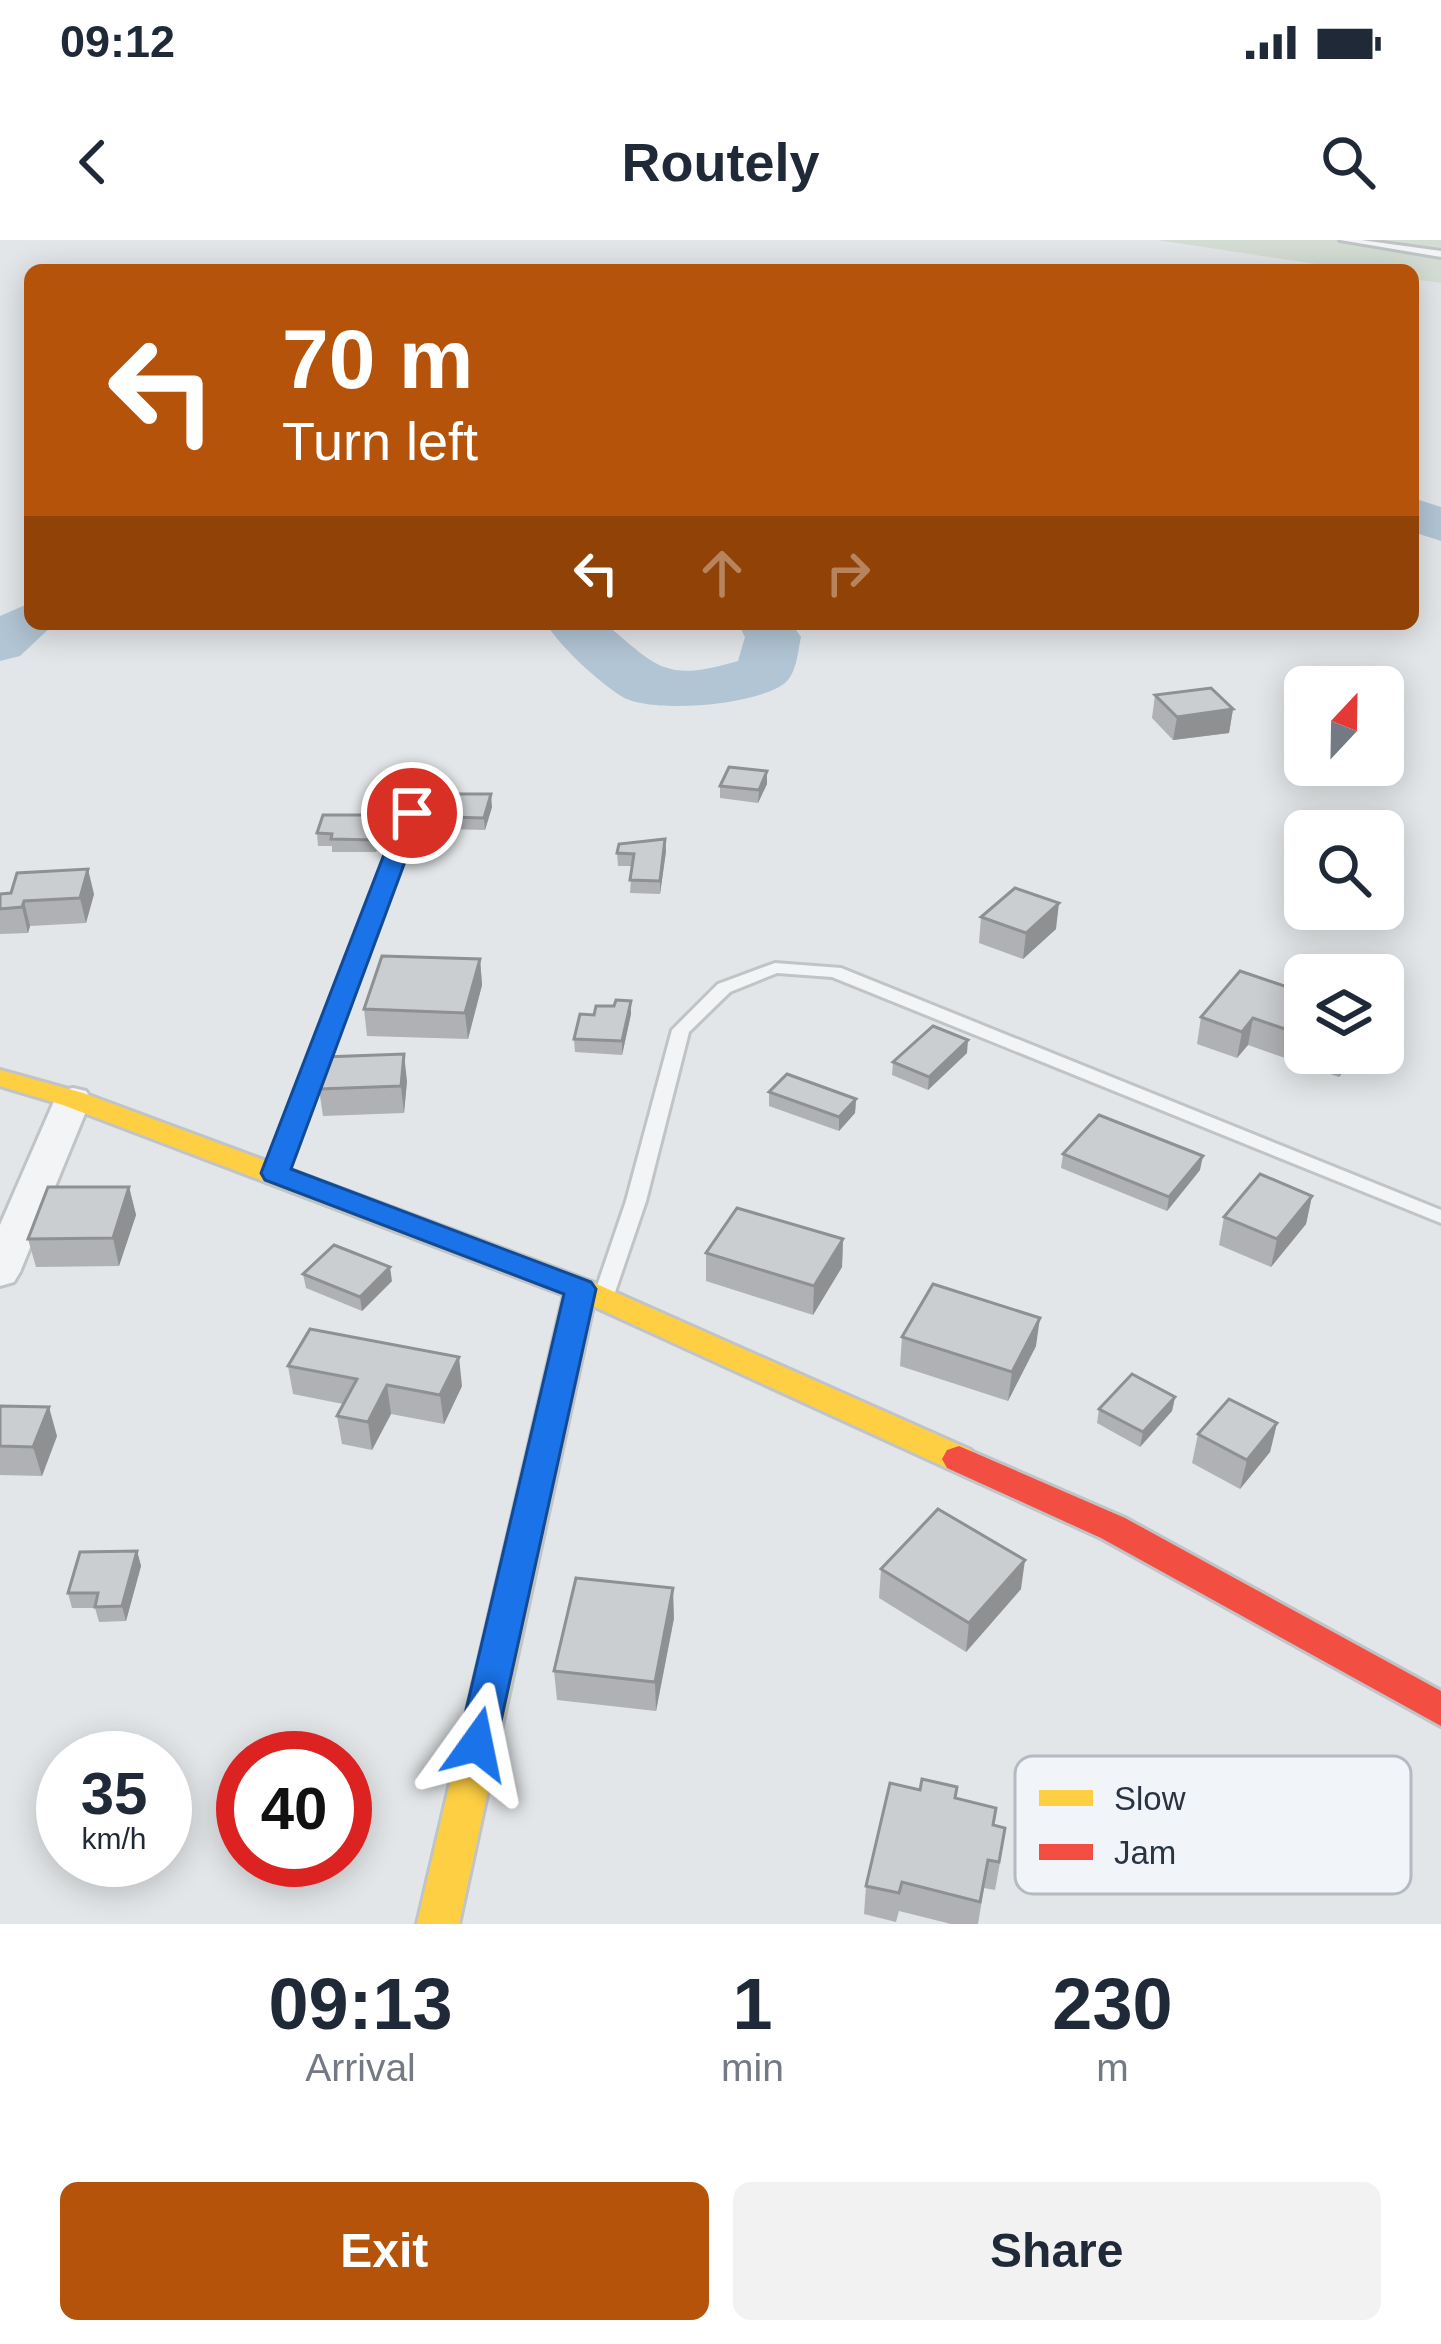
<!DOCTYPE html>
<html lang="en">
<head>
<meta charset="utf-8">
<style>
  body { margin:0; font-family:Arial,sans-serif; background:#f2f2f3; color:#1f2937; height:100vh; display:flex; flex-direction:column; font-size:45px; white-space:nowrap }
  * { box-sizing:border-box; margin:0 }
  p { font-size:39px; color:#747a83 }
  .icon { flex:none; width:66px; height:66px; fill:none; stroke:currentColor; stroke-width:2; stroke-linecap:round; stroke-linejoin:round }
  .map { position:relative; height:1684px; overflow:hidden }
  .details { display:flex; flex-direction:column; background:#fff; flex:1 }
  .details>* { flex:none }
  .banner { position:absolute; left:24px; top:24px; width:1395px; height:366px; border-radius:18px; box-shadow:0 6px 30px #0003; background:#b45309; color:#fff; overflow:hidden }
  .needle { width:78px; rotate:22deg }
  .fabs { position:absolute; left:1284px; top:426px; display:grid; gap:24px }
  .fabs a { display:grid; place-items:center; width:120px; height:120px; border-radius:18px; background:#fff; box-shadow:0 6px 30px #0003; font-size:60px }
  .speed { position:absolute; left:36px; top:1491px; display:flex; gap:24px; font-size:60px; font-weight:700; text-align:center }
  .speed>* { display:grid; place-content:center; width:156px; height:156px; border-radius:50%; background:#fff; box-shadow:0 6px 30px #0003; line-height:1 }
  .speed small { font-size:30px; font-weight:400 }
  .speed .limit { border:18px solid #d22; background:#fff; color:#111 }
  .pin { position:absolute; display:grid; place-items:center; width:102px; height:102px; color:#fff; margin:-51px; border:6px solid #fff; border-radius:50%; box-shadow:0 3px 12px #0007 }
  .me { position:absolute; width:132px; margin:-66px; rotate:12deg; stroke-linejoin:round; filter:drop-shadow(0 0 9px #0008) }
  .turn { display:flex; align-items:center; gap:42px; height:252px; padding:0 60px; font-size:54px }
  .turn .icon { width:156px; height:156px; stroke-width:2.5 }
  .turn b { display:block; font-size:84px; line-height:102px }
  .lanes { display:flex; align-items:center; height:114px; padding:0 60px; background:#0003; justify-content:center; gap:60px; direction:ltr }
  .lanes .off { opacity:.35 }
  .eta { display:flex; justify-content:space-evenly; align-items:center; height:204px; text-align:center }
  .eta b { font-size:72px; font-weight:700; line-height:84px }
  .primary-button { display:flex; gap:24px; margin-top:auto; padding:24px 60px }
  .primary-button a { flex:1; height:138px; border-radius:18px; background:#b45309; color:#fff; font-size:48px; font-weight:700; line-height:138px; text-align:center }
  .primary-button a+a { background:#f2f2f3; color:#1f2937 }
  .status { display:flex; justify-content:space-between; align-items:center; height:84px; padding:0 60px; background:#fff; direction:ltr }
  .status svg { height:33px; fill:currentColor }
  header { display:flex; justify-content:space-between; align-items:center; height:156px; padding:0 60px; background:#fff; font-size:54px; font-weight:700 }
  .map>svg:first-child { display:block }
  .green { fill:#d4ddd3 }
  .lines { fill:none; stroke-linecap:round; stroke-linejoin:round }
  .river { fill:#b1c5d4; fill-rule:evenodd }
  .lane-casing { stroke:#c1c4c6; stroke-width:6 }
  .street-casing { stroke:#c1c4c6; stroke-width:6 }
  .slow-casing { stroke:#c1c4c6; stroke-width:6 }
  .jam-casing { stroke:#c1c4c6; stroke-width:6 }
  .lane { fill:#f2f4f5; fill-rule:evenodd }
  .street { fill:#f2f4f5; fill-rule:evenodd }
  .slow { fill:#ffcf43; fill-rule:evenodd }
  .jam { fill:#f24e42; fill-rule:evenodd }
  .wall { fill:#afb1b4 }
  .shaded-wall { fill:#8e9092 }
  .building { fill:#cbced1; stroke:#8e9092; stroke-width:3 }
  .route { fill:#1a73e8; stroke:#114b97; stroke-width:3 }
  .key { fill:#f1f4f8; stroke:#b5bac2; stroke-width:3 }
  .key-label { font-size:33px; fill:#293443 }
</style>
</head>
<body>
<div class="status"><b>09:12</b><svg viewBox="0 0 49 12"><path d="M0 12V9h3v3zM5 12V6h3v6zM10 12V3h3v9zM15 12V0h3v12zM26 1h20v11H26zM47 4h2v5h-2z"/></svg></div>
<header><svg class="icon" aria-label="back" viewBox="0 0 24 24"><path d="M15 5l-7 7 7 7"/></svg>Routely<svg class="icon" aria-label="search" viewBox="0 0 24 24"><circle cx="10" cy="10" r="6"/><path d="M15 15l6 6"/></svg></header>
<div class="map">
<svg width="1441" height="1684" viewBox="0 0 1441 1684">
  <rect width="100%" height="100%" fill="#e3e6e8"/>
  <path class="green" d="M1157 0H1441V43L1413 39V30H1355Z"/>
  <g class="lines">
    <g class="river">
      <path d="M1413 258 1441 267V301L1413 292Z"/>
      <path d="M30 363V384H54L20 416 0 421V376Z"/>
      <path d="M546 384H606C659 429 666 442 738 421L745 397 738 384H792L801 397C798 410 797 432 786 442 761 465 650 475 621 456 595 439 563 409 546 384Z"/>
    </g>
    <g class="lane-casing">
      <g id="lane">
        <path d="M1340 0H1361L1441 11V17Z"/>
        <path d="M412 569 419 573 285 933 282 937H268L265 933 405 573Z"/>
        <path d="M775 723 841 728 1441 970V983L832 737 777 733 730 752 689 792 646 961 613 1058 610 1063H596L593 1058 626 961 672 790 718 744Z"/>
      </g>
    </g>
    <g class="street-casing">
      <path id="street" d="M73 848 86 851 91 859 20 1032 14 1042 0 1046V985L55 859 60 851Z"/>
    </g>
    <g class="slow-casing">
      <path id="slow" d="M0 830 83 853 592 1042 971 1210 976 1219 971 1228 959 1232 947 1228 593 1066 459 1684H417L564 1055 63 865 0 846Z"/>
    </g>
    <g class="jam-casing">
      <path id="jam" d="M959 1206 1125 1278 1441 1451V1486L1101 1298 947 1228 942 1219 947 1210Z"/>
    </g>
    <use href="#lane" class="lane"/>
    <use href="#street" class="street"/>
    <use href="#slow" class="slow"/>
    <use href="#jam" class="jam"/>
  </g>
  <g class="wall">
    <path d="M1155 455 1233 469 1229 493 1173 500 1152 478Z"/>
    <path d="M767 544 758 563 720 558V546Z"/>
    <path d="M492 567 485 590 448 589 447 577Z"/>
    <path d="M382 588 376 612H332V606H318L317 593Z"/>
    <path d="M666 611 660 654 630 653 632 626H618L617 613Z"/>
    <path d="M0 654H94L86 683 30 686 28 693 0 694Z"/>
    <path d="M981 677 1056 689 1023 719 979 703Z"/>
    <path d="M480 719 482 745 468 799 367 796 364 769Z"/>
    <path d="M1305 753V813H1356L1339 837 1248 805 1237 818 1197 804 1201 777Z"/>
    <path d="M631 774 622 815 575 812 574 799Z"/>
    <path d="M967 813 928 850 892 835 893 822Z"/>
    <path d="M407 841 404 873 323 876 319 849Z"/>
    <path d="M769 852 856 859 855 873 839 891 769 866Z"/>
    <path d="M1063 914 1200 930 1167 971 1061 928Z"/>
    <path d="M129 947 136 975 119 1026 36 1027 28 999Z"/>
    <path d="M1312 956 1306 984 1271 1027 1219 1005 1224 977Z"/>
    <path d="M843 999 842 1027 813 1075 706 1041V1013Z"/>
    <path d="M303 1034 392 1041 362 1071 306 1048Z"/>
    <path d="M902 1097 1036 1106 1008 1161 900 1126Z"/>
    <path d="M288 1126 462 1146 444 1184 391 1174 372 1210 342 1204 337 1176 343 1164 293 1154Z"/>
    <path d="M1175 1157 1172 1171 1140 1207 1097 1183 1099 1169Z"/>
    <path d="M0 1166 57 1196 42 1236 0 1235Z"/>
    <path d="M1277 1183 1270 1212 1240 1249 1192 1223 1198 1194Z"/>
    <path d="M137 1311 141 1326 126 1381 99 1382 95 1368H72L68 1353Z"/>
    <path d="M881 1329 1021 1349 966 1412 879 1358Z"/>
    <path d="M674 1378 656 1471 557 1460 554 1431Z"/>
    <path d="M955 1558 994 1585 1001 1617 995 1650 984 1648 978 1684H951L899 1671 896 1682 864 1674 866 1646Z"/>
  </g>
  <g class="shaded-wall">
    <path d="M1233 469 1229 493 1173 500 1177 477Z"/>
    <path d="M767 531V544L758 563 759 550Z"/>
    <path d="M491 554 492 567 485 590 484 578Z"/>
    <path d="M381 575 382 588 376 612 375 600Z"/>
    <path d="M665 599 666 611 660 654V641Z"/>
    <path d="M88 629 94 654 86 683 80 658Z"/>
    <path d="M24 661 30 686 28 693 22 667Z"/>
    <path d="M1059 663 1056 689 1023 719 1026 693Z"/>
    <path d="M480 719 482 745 468 799 465 773Z"/>
    <path d="M631 761V774L622 815V801Z"/>
    <path d="M1253 778 1248 805 1237 818 1242 792Z"/>
    <path d="M968 800 967 813 928 850 929 837Z"/>
    <path d="M1344 813H1356L1339 837Z"/>
    <path d="M404 814 407 841 404 873 401 846Z"/>
    <path d="M856 859 855 873 839 891V877Z"/>
    <path d="M1203 916 1200 930 1167 971 1169 957Z"/>
    <path d="M129 947 136 975 119 1026 113 998Z"/>
    <path d="M1312 956 1306 984 1271 1027 1277 999Z"/>
    <path d="M843 999 842 1027 813 1075 814 1046Z"/>
    <path d="M390 1027 392 1041 362 1071 360 1057Z"/>
    <path d="M1040 1078 1036 1106 1008 1161 1012 1132Z"/>
    <path d="M459 1117 462 1146 444 1184 440 1155Z"/>
    <path d="M387 1145 391 1174 372 1210 368 1182Z"/>
    <path d="M1175 1157 1172 1171 1140 1207 1143 1192Z"/>
    <path d="M49 1167 57 1196 42 1236 33 1207Z"/>
    <path d="M1277 1183 1270 1212 1240 1249 1247 1220Z"/>
    <path d="M137 1311 141 1326 126 1381 122 1366Z"/>
    <path d="M1025 1320 1021 1349 966 1412 969 1383Z"/>
    <path d="M673 1348 674 1378 656 1471 655 1442Z"/>
  </g>
  <g class="building">
    <path d="M1211 448 1233 469 1177 477 1155 455Z"/>
    <path d="M729 527 767 531 759 550 720 546Z"/>
    <path d="M454 554H491L484 578 447 577Z"/>
    <path d="M323 575H381L375 600 331 599 332 594 317 593Z"/>
    <path d="M665 599 660 641 630 640 634 614 617 613 619 604Z"/>
    <path d="M88 629 80 658 24 661 22 667 0 669V654L11 653 17 633Z"/>
    <path d="M1015 648 1059 663 1026 693 981 677Z"/>
    <path d="M382 716 480 719 465 773 364 769Z"/>
    <path d="M1240 731 1305 753V796L1253 778 1242 792 1201 777Z"/>
    <path d="M616 760 631 761 622 801 574 799 580 774 594 775 596 766H614Z"/>
    <path d="M933 786 968 800 929 837 893 822Z"/>
    <path d="M404 814 401 846 319 849 324 817Z"/>
    <path d="M787 834 856 859 839 877 769 852Z"/>
    <path d="M1099 875 1203 916 1169 957 1063 914Z"/>
    <path d="M1260 934 1312 956 1277 999 1224 977Z"/>
    <path d="M48 947H129L113 998 28 999Z"/>
    <path d="M737 968 843 999 814 1046 706 1013Z"/>
    <path d="M334 1005 390 1027 360 1057 303 1034Z"/>
    <path d="M933 1044 1040 1078 1012 1132 902 1097Z"/>
    <path d="M310 1089 459 1117 440 1155 387 1145 368 1182 337 1176 357 1139 288 1126Z"/>
    <path d="M1132 1134 1175 1157 1143 1192 1099 1169Z"/>
    <path d="M1229 1159 1277 1183 1247 1220 1198 1194Z"/>
    <path d="M0 1166 49 1167 33 1207 0 1206Z"/>
    <path d="M938 1269 1025 1320 969 1383 881 1329Z"/>
    <path d="M137 1311 122 1366 95 1367 98 1353H68L80 1312Z"/>
    <path d="M576 1338 673 1348 655 1442 554 1431Z"/>
    <path d="M922 1539 957 1547 955 1558 996 1568 993 1585 1005 1588 999 1622 988 1620 980 1662 902 1642 899 1653 866 1646 890 1543 920 1550Z"/>
  </g>
  <path class="route" d="M412 566 423 573 291 929 591 1042 596 1049 496 1504 491 1516 477 1521 463 1516 458 1504 564 1054 265 940 261 933 400 573Z"/>
  <rect x="1015" y="1516" width="396" height="138" rx="18" class="key"/>
  <rect x="1039" y="1550" width="54" height="16" fill="#ffcf43"/>
  <rect x="1039" y="1604" width="54" height="16" fill="#f24e42"/>
  <g class="key-label">
    <text x="1114" y="1570">Slow</text>
    <text x="1114" y="1624">Jam</text>
  </g>
</svg>
<div class="fabs">
<a><svg class="needle" viewBox="-14 -14 28 28"><path d="M0-13l5 13h-10z" fill="#e53935"/><path d="M0 13l5-13h-10z" fill="#747a83"/></svg></a>
<a><svg class="icon" aria-label="search" viewBox="0 0 24 24"><circle cx="10" cy="10" r="6"/><path d="M15 15l6 6"/></svg></a>
<a><svg class="icon" aria-label="layers" viewBox="0 0 24 24"><path d="M12 4l9 5-9 5-9-5zM3 14l9 5 9-5"/></svg></a>
</div>
<div class="speed"><div>35<small>km/h</small></div><div class="limit">40</div></div>
<div class="pin" style="left:412px;top:573px;background:#d93025"><svg class="icon" aria-label="arrive" viewBox="0 0 24 24"><path d="M6 21V4h12l-3 4 3 4H6"/></svg></div>
<svg class="me" style="left:477px;top:1504px" viewBox="-20 -20 40 40"><path d="M0-17L14 15 0 8-14 15z" fill="#1a73e8" stroke="#fff" stroke-width="4"/></svg>
<div class="banner">
<div class="turn"><svg class="icon" aria-label="left" viewBox="0 0 24 24"><path d="M17 20v-9H6M10 6l-5 5 5 5"/></svg><div><b>70 m</b>Turn left</div></div>
<div class="lanes"><svg class="icon" aria-label="left" viewBox="0 0 24 24"><path d="M17 20v-9H6M10 6l-5 5 5 5"/></svg><svg class="icon off" aria-label="ahead" viewBox="0 0 24 24"><path d="M12 20V5M6 11l6-6 6 6"/></svg><svg class="icon off" aria-label="right" viewBox="0 0 24 24"><path d="M7 20v-9h11M14 6l5 5-5 5"/></svg></div>
</div>
</div>
<section class="details">
<div class="eta">
<div><b>09:13</b><p>Arrival</p></div>
<div><b>1</b><p>min</p></div>
<div><b>230</b><p>m</p></div>
</div>
<div class="primary-button"><a>Exit</a><a>Share</a></div>
</section>
</body>
</html>
